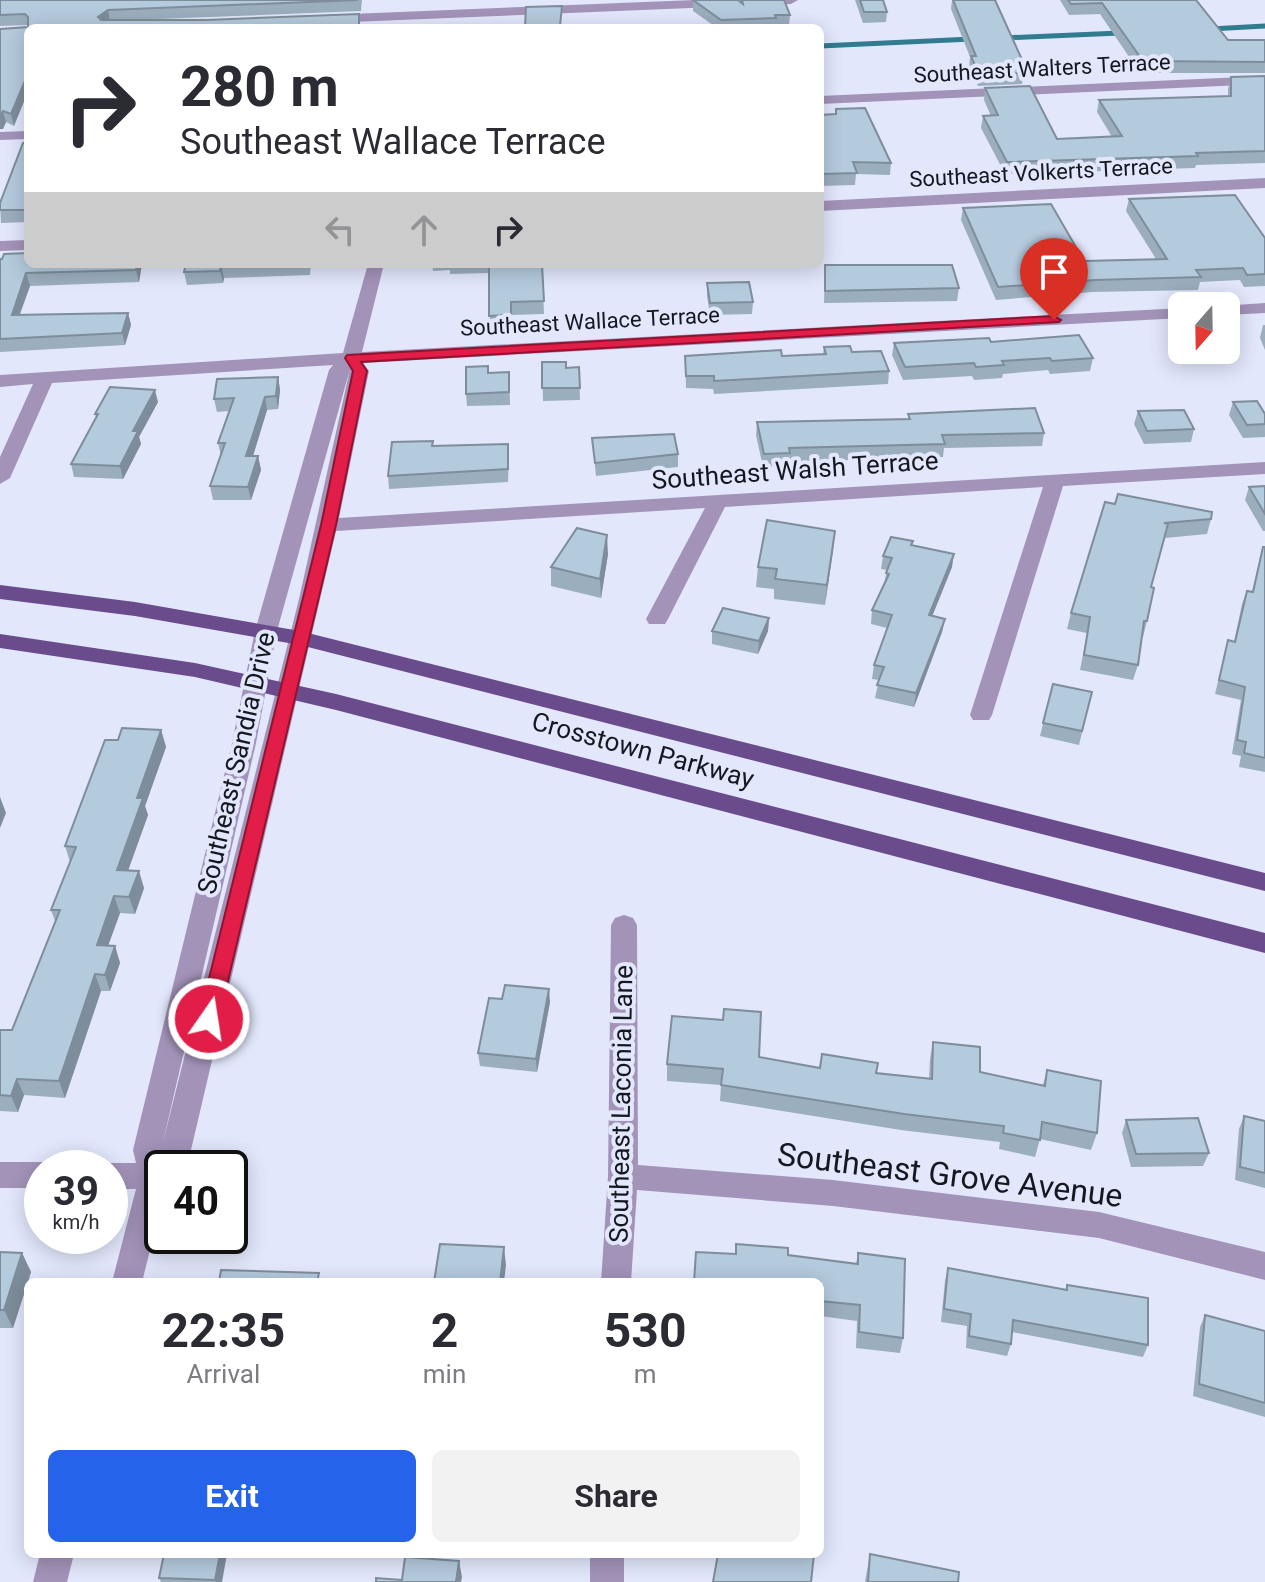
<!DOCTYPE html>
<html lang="en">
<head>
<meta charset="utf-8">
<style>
  body { margin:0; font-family:Roboto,sans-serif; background:#f2f2f3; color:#2b2b33; height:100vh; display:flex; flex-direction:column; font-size:30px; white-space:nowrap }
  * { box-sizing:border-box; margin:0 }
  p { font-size:26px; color:#7c7c81 }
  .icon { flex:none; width:44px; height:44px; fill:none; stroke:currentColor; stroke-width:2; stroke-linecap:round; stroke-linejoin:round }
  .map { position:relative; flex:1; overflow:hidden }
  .panel { position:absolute; left:24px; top:1278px; width:800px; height:280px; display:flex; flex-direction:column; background:#fff; border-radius:12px; box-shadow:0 4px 20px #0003 }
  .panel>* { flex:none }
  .banner { position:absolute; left:24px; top:24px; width:800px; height:244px; border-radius:12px; box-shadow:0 4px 20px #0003; background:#fff; color:#2b2b33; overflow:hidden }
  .needle { width:52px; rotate:200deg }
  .buttons { position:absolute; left:1168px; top:292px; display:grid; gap:16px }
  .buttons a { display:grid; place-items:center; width:72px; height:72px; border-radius:12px; background:#fff; box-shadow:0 4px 20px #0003; font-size:40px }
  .speed { position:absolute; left:24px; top:1150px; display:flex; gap:16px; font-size:40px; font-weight:700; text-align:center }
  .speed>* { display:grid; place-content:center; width:104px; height:104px; border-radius:50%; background:#fff; box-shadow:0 4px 20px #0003; line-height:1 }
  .speed small { font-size:20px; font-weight:400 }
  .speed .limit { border:4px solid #111; border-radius:12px; background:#fff; color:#111 }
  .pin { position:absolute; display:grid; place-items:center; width:68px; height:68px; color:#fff; margin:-82px -34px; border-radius:50% 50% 50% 0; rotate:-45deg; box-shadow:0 0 8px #0007 }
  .pin .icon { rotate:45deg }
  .me { position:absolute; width:88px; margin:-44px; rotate:13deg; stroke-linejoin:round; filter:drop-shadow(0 0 6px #0008) }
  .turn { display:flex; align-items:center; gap:28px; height:168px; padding:0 24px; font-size:36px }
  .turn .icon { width:104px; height:104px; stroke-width:2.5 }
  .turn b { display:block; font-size:56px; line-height:68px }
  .lanes { display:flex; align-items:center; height:76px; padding:0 24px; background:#0003; justify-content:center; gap:40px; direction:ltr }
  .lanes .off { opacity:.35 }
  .eta { display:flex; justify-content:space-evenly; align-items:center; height:136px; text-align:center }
  .eta b { font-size:48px; font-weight:700; line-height:56px }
  .button { display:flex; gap:16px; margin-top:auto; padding:16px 24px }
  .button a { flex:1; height:92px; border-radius:12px; background:#2563eb; color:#fff; font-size:32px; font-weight:700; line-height:92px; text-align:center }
  .button a+a { background:#f2f2f3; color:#2b2b33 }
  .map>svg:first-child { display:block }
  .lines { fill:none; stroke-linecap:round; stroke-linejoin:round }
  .stream { stroke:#317c8f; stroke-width:5 }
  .minor { fill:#a393b9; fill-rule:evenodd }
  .major { fill:#6a4c8d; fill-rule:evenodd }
  .wall { fill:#9baebe }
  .shaded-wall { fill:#7e8d9b }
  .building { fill:#b4cadd; stroke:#7e8d9b; stroke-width:2 }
  .route { fill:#e11d48; stroke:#92132f; stroke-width:2 }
  .labels { text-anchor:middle; stroke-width:8; stroke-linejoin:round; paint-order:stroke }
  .far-street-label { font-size:22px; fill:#161821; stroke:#e2e7fc }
  .street-label { font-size:26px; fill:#161821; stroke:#e2e7fc }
  .near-street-label { font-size:32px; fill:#161821; stroke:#e2e7fc }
</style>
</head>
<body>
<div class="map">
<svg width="1265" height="1582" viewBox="0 0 1265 1582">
  <rect width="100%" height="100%" fill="#e2e7fc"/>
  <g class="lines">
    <g class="stream">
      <path d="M1210 29 1265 26"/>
      <path d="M1002 38 1120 33"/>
      <path d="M820 46 972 39"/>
    </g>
    <g class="minor">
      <path d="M695 0H798L791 4 326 23 319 19 326 15Z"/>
      <path d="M1265 76V84L820 104V96Z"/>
      <path d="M28 131V139L0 140V132Z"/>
      <path d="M1265 178V188L820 211V201Z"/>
      <path d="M28 240V250L0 251V241Z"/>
      <path d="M368 264H384L362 352 1182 308V318L363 363 369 371 339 518 1265 462V474L1063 486 992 715 989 720H973L970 715 1043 487 725 507 668 619 665 624H649L646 619 705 508 336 531 191 1150 179 1168H162V1203L142 1282H112L136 1189H110V1168H99L110 1163H136L133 1150 232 743 255 631 329 370 333 365 52 383 10 478 0 484V457L33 384 0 387V375L343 353ZM350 369 299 599 162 1146 256 743 277 631Z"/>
      <path d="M1265 303V313L1226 315V306H1221Z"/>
      <path d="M624 915 633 918 637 925 638 1165 833 1180 1099 1212 1265 1252V1280L1099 1238 833 1206 637 1190 631 1282H601L608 1176 611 925 615 918Z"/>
      <path d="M0 1162H42L53 1168H42V1188H0Z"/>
      <path d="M40 1554H74L67 1582H33Z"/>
      <rect x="590" y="1554" width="34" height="28"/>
    </g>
    <g class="major">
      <path d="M0 585 135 602 300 631 1265 873V891L300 645 135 616 0 599Z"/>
      <path d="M0 634 195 663 336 694 1265 933V953L336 710 195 677 0 648Z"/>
    </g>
  </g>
  <g class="wall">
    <path d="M0 0H362L361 11 132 20H206L359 14 360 28H28L14 126 6 122 3 129 0 29 28 27V25L0 26Z"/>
    <path d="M693 0 741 2V0L790 15 789 26H775V28H717L693 11Z"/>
    <path d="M855 0H883L887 12 886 22 863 23Z"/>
    <path d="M952 0H995L1024 64 1022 84 978 86 969 67 970 57 951 9Z"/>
    <path d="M1060 0H1196L1228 40H1265V73H1140L1100 14 1069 15Z"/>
    <path d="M1265 76V163L1196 165 1195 168 1005 174 981 128 983 116H991L984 100 985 88 1057 139 1112 137 1097 112 1099 100 1228 96V89L1231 77Z"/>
    <path d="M820 115 891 163 890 175 856 174 855 185 820 186Z"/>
    <path d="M28 143V222L1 223 0 203Z"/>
    <path d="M1129 199 1265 238V286L1244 287 1240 280 1200 282 1198 290 1092 292 996 300 961 220 963 208 1084 261 1156 259 1126 211Z"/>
    <path d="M0 259 142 264 139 282 30 286 19 315 128 313 131 325 125 345 0 352Z"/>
    <path d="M186 264H311L310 275 224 278 223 283 187 285 184 272Z"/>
    <path d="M432 264H542L544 314 511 315 512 328 490 329 489 273 450 274V270L433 271Z"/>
    <path d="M825 265 959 288 957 301 824 303Z"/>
    <path d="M707 283 753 302 752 314 710 315 707 296Z"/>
    <path d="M1263 325H1265V350L1260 338Z"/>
    <path d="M991 342 1093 358 1090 371 1050 374 1048 370 1003 374 1002 378 974 380 972 376 903 380 892 355 894 343Z"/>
    <path d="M824 347 852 352 889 371 888 384 714 394 713 389 686 388 685 356H782L823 354Z"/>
    <path d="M542 362 566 368 579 367 580 400 543 401Z"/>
    <path d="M509 372 510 405 467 406 466 394Z"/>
    <path d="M278 377 280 390 278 409 267 410 253 456H258L261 470 251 500H213L210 486 221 456 218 443 229 411 217 412 214 399Z"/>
    <path d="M158 402 139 437 141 444 123 479 74 477 71 464 96 417 95 414Z"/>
    <path d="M1233 402 1265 414V437L1243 438 1229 415Z"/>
    <path d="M1138 411 1194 429 1191 442 1144 444 1134 424Z"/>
    <path d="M908 414 1044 433 1042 446 944 448 943 457 790 462V466L763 467 756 435 757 422 908 419Z"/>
    <path d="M592 438 678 454V467L596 476Z"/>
    <path d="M433 446 509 457 508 482 389 489 388 476Z"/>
    <path d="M1265 486V531H1263L1245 500 1249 487Z"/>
    <path d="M1105 502 1211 519 1207 534 1165 538 1151 587 1147 621 1143 637H1142L1138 665 1133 680 1080 670 1087 633 1067 629 1071 613Z"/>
    <path d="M835 531 825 605 774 599V589L756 587 758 567Z"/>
    <path d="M913 541 912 546 952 567 932 616 945 619 942 632 914 707 875 698 879 680 872 679 874 665 887 628 871 624 872 610 884 584 887 570 881 569 883 556Z"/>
    <path d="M1263 547H1265V772L1239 767 1241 756 1232 754 1241 700 1215 694 1228 640 1234 642 1242 604 1247 591 1252 592Z"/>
    <path d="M608 554 601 598 551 586V567Z"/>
    <path d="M769 618 768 631 758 654 712 644V631Z"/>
    <path d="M1053 684 1092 692 1079 745 1040 736Z"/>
    <path d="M161 730 166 747 145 806 148 815 128 871 144 888 135 914 120 913 108 946H115L120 963 110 991H101L65 1098 24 1095 18 1112 0 1111V1030H12L55 921 51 910 70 862 65 846 118 740Z"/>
    <path d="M550 1002 537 1072 480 1066 478 1053Z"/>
    <path d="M933 1042 980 1072 1043 1085 1047 1070 1097 1133 1091 1150 1040 1139 1035 1157 999 1149 1000 1142 901 1130 720 1101 721 1085 667 1081V1064L759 1057 820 1068 929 1079 930 1059Z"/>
    <path d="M1244 1116 1265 1121V1188L1235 1180 1239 1129Z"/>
    <path d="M1126 1120 1209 1153 1203 1166 1131 1167 1122 1133Z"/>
    <path d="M0 1252 22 1253 31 1272 13 1328H0Z"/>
    <path d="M858 1253 903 1338 900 1353 856 1348 857 1321 820 1316V1282L735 1254 788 1255 856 1264Z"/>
    <path d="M948 1268 1065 1290 1067 1285 1148 1345 1143 1357 1012 1332 1011 1344 1007 1356 966 1348 967 1326 941 1322 945 1281Z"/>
    <path d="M1205 1315 1265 1331V1417L1193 1396 1200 1327Z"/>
    <path d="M164 1554 222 1582H161L159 1578Z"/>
    <path d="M870 1554 958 1582H865Z"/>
  </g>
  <g class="shaded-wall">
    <path d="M108 10 110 21 100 27 98 17Z"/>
    <path d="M28 74V92L14 126 11 114Z"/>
    <path d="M3 111 6 122 3 129H0V117Z"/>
    <path d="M137 264H142L139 282 136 270Z"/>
    <path d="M221 265 224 278 223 283 220 271Z"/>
    <path d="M26 273 30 286 15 328 12 315Z"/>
    <path d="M128 313 131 325 125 345 122 333Z"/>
    <path d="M278 377 280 390 278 409 276 396Z"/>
    <path d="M155 390 158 402 139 437 141 444 123 479 120 466 133 431Z"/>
    <path d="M265 397 267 410 249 469 246 456Z"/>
    <path d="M258 456 261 470 251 500 248 487Z"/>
    <path d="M835 531 833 551 825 605 827 585Z"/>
    <path d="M607 535 608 554 601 598 600 579Z"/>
    <path d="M954 554 952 567 927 629 929 615Z"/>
    <path d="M769 618 768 631 758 654 759 641Z"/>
    <path d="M945 619 942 632 914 707 916 693Z"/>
    <path d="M161 730 166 747 145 806 148 815 122 887 117 870 137 798Z"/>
    <path d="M0 797 6 813 0 828Z"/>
    <path d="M139 871 144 888 135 914 129 897Z"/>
    <path d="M114 896 120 913 102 962 97 945Z"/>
    <path d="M115 946 120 963 110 991 105 975Z"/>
    <path d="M95 974 101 991 65 1098 59 1081Z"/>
    <path d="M549 989 550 1002 537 1072 536 1059Z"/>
    <path d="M17 1079 24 1095 18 1112 11 1096Z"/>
    <path d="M504 1247 506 1265 504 1282H500Z"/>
    <path d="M22 1253 31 1272 13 1328 4 1310Z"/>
    <path d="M220 1554H227L222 1582H216L215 1580Z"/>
    <path d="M459 1561 462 1577 461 1582H456Z"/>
  </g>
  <g class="building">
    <path d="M0 0H358L108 10 98 17 101 20H206L359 14V28H28V74L11 114 3 111 0 117V29L28 27V17L25 14 0 15Z"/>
    <path d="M693 0H738L743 4 742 0H784L790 15H775L776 18 721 20Z"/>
    <path d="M860 0H883L887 12H864Z"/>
    <path d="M953 0H995L1024 64 1019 65 1023 73 979 75 971 56H976Z"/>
    <path d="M1068 0H1196L1228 40H1265V62L1143 61 1102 3 1071 4Z"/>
    <path d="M562 6 560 26 525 28 526 7Z"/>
    <path d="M1265 76V151L1196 153 1198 156 1007 162 983 116 998 115 985 88 1030 86 1057 139 1122 136 1099 100 1231 96V77Z"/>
    <path d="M865 108 891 163 853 162 857 173 820 174V115L836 114V109Z"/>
    <path d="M23 143H28V210H0V203Z"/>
    <path d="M1235 195 1265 238V274L1247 275 1243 268 1196 270 1201 277 1095 280 998 287 963 208 1051 204 1084 261 1167 259 1129 199Z"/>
    <path d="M28 253V264H137L136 270 26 273 12 315 128 313 122 333 0 339V259H2L4 254Z"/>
    <path d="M186 264H257L221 265 220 271 184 272Z"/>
    <path d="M489 264H542L544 301 511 302V315L489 316Z"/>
    <path d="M825 265H952L959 288 825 291Z"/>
    <path d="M749 282 753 302 710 303 707 283Z"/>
    <path d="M1079 335 1093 358 1052 361 1050 358 1002 361 1004 365 976 367 974 363 905 367 894 343 989 338 991 342Z"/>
    <path d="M850 346 852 352 881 351 889 371 714 381V376H686L685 356 781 350 782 356 826 354 824 347Z"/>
    <path d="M542 362H566V368L579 367 580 388H542Z"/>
    <path d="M488 366V373L509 372V392L466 394V367Z"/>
    <path d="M278 377 276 396 265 397 246 456H258L248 487 210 486 225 443H218L234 398 214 399 217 379Z"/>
    <path d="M110 387 155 390 133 431H138L120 466 71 464 98 414H95Z"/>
    <path d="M1257 401 1265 414V424L1247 425 1233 402Z"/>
    <path d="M1035 408 1044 433 942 435 945 444 789 448 790 453 764 454 757 422 910 419 908 414Z"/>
    <path d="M1184 410 1194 429 1147 431 1138 411Z"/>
    <path d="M674 434 678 454 595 463 592 438Z"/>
    <path d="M433 441 432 446 508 444V469L388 476 392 442Z"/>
    <path d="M1265 486V514L1249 487Z"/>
    <path d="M1118 494 1212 512 1211 519 1164 523 1168 524 1151 587 1154 588 1147 621H1144L1138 665 1084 655 1090 617 1071 613 1105 502 1115 504Z"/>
    <path d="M767 520 835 531 827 585 775 579 777 569 758 567Z"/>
    <path d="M577 528 607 535 600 579 551 567Z"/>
    <path d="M891 537 913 541 911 545 954 554 929 615 945 619 916 693 877 685 884 667 874 665 892 615 872 610 889 574 886 573 892 558 883 556Z"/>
    <path d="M1263 547H1265V758L1244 753 1246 742 1237 740 1245 687 1219 680 1228 640 1235 642 1247 591 1253 592Z"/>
    <path d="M723 608 769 618 759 641 712 631Z"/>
    <path d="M1053 684 1092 692 1082 731 1043 723Z"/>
    <path d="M122 728 161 730 137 798H143L117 870 139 871 129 897 114 896 97 945 115 946 105 975 95 974 59 1081 17 1079 11 1096 0 1095V1030H12L60 910H51L76 847 65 846 105 740H118Z"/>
    <path d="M505 985 549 989 536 1059 478 1053 489 998 502 999Z"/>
    <path d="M724 1009 761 1012 759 1057 820 1068 822 1054 878 1063 876 1073 932 1079 933 1042 980 1047V1072L1045 1086 1047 1070 1101 1081 1097 1133 1042 1122 1040 1140 1003 1133 1004 1126 904 1114 721 1085 723 1069 667 1064 672 1016 723 1020Z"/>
    <path d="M1244 1116 1265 1121V1173L1240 1167Z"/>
    <path d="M1198 1118 1209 1153 1136 1154 1126 1120Z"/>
    <path d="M440 1244 504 1247 500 1282H434Z"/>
    <path d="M736 1244 788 1248V1255L858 1264V1253L905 1259 903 1338 859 1332 860 1305 820 1301V1282H694L696 1252 736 1254Z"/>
    <path d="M0 1252 22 1253 4 1310H0Z"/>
    <path d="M948 1268 1067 1290V1285L1148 1298V1345L1013 1320 1011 1344 969 1336 971 1314 944 1309Z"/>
    <path d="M221 1270 319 1273 317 1282H219Z"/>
    <path d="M1205 1315 1265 1331V1403L1199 1384Z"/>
    <path d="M164 1554H220L215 1580 159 1578Z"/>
    <path d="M718 1554H814L811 1582H713Z"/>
    <path d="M870 1554 959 1572 958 1582H868Z"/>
    <path d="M405 1557 459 1561 456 1582H376V1578L402 1580Z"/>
  </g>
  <path class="route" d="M1054 316 1061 320 1059 322 361 362 367 371 336 525 219 1019 216 1025 209 1027 202 1025 199 1019 321 525 353 371 345 358 347 355Z"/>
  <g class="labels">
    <g class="far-street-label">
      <text transform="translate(1042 68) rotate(-3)" y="8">Southeast Walters Terrace</text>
      <text transform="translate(1041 172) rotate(-3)" y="8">Southeast Volkerts Terrace</text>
      <text transform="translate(590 321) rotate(-3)" y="8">Southeast Wallace Terrace</text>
    </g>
    <g class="street-label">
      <text transform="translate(795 470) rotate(-4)" y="9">Southeast Walsh Terrace</text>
      <text transform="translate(643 750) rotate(15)" y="9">Crosstown Parkway</text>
      <text transform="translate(236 763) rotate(-77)" y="9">Southeast Sandia Drive</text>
      <text transform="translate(621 1104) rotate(-89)" y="9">Southeast Laconia Lane</text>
    </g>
    <g class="near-street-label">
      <text transform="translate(950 1175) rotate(7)" y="11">Southeast Grove Avenue</text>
    </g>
  </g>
</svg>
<div class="buttons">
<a><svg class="needle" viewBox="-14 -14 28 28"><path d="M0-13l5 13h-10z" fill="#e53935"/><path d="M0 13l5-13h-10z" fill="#7c7c81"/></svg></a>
</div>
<div class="speed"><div>39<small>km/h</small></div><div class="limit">40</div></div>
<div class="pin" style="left:1054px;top:320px;background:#d93025"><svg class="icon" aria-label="arrive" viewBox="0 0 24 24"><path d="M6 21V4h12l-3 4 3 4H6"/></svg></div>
<svg class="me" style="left:209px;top:1019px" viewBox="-20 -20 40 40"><circle r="17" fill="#e11d48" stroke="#fff" stroke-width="3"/><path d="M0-11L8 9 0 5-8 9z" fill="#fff"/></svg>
<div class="banner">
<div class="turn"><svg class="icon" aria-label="right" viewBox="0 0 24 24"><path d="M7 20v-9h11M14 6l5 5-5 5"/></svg><div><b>280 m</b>Southeast Wallace Terrace</div></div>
<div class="lanes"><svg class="icon off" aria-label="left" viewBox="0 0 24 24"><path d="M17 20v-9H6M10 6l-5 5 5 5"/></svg><svg class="icon off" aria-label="ahead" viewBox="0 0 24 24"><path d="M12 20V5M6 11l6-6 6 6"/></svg><svg class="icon" aria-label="right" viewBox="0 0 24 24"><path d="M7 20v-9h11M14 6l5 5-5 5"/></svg></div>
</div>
<section class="panel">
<div class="eta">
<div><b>22:35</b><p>Arrival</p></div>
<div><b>2</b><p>min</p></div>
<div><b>530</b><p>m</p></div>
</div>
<div class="button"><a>Exit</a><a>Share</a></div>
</section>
</div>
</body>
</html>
